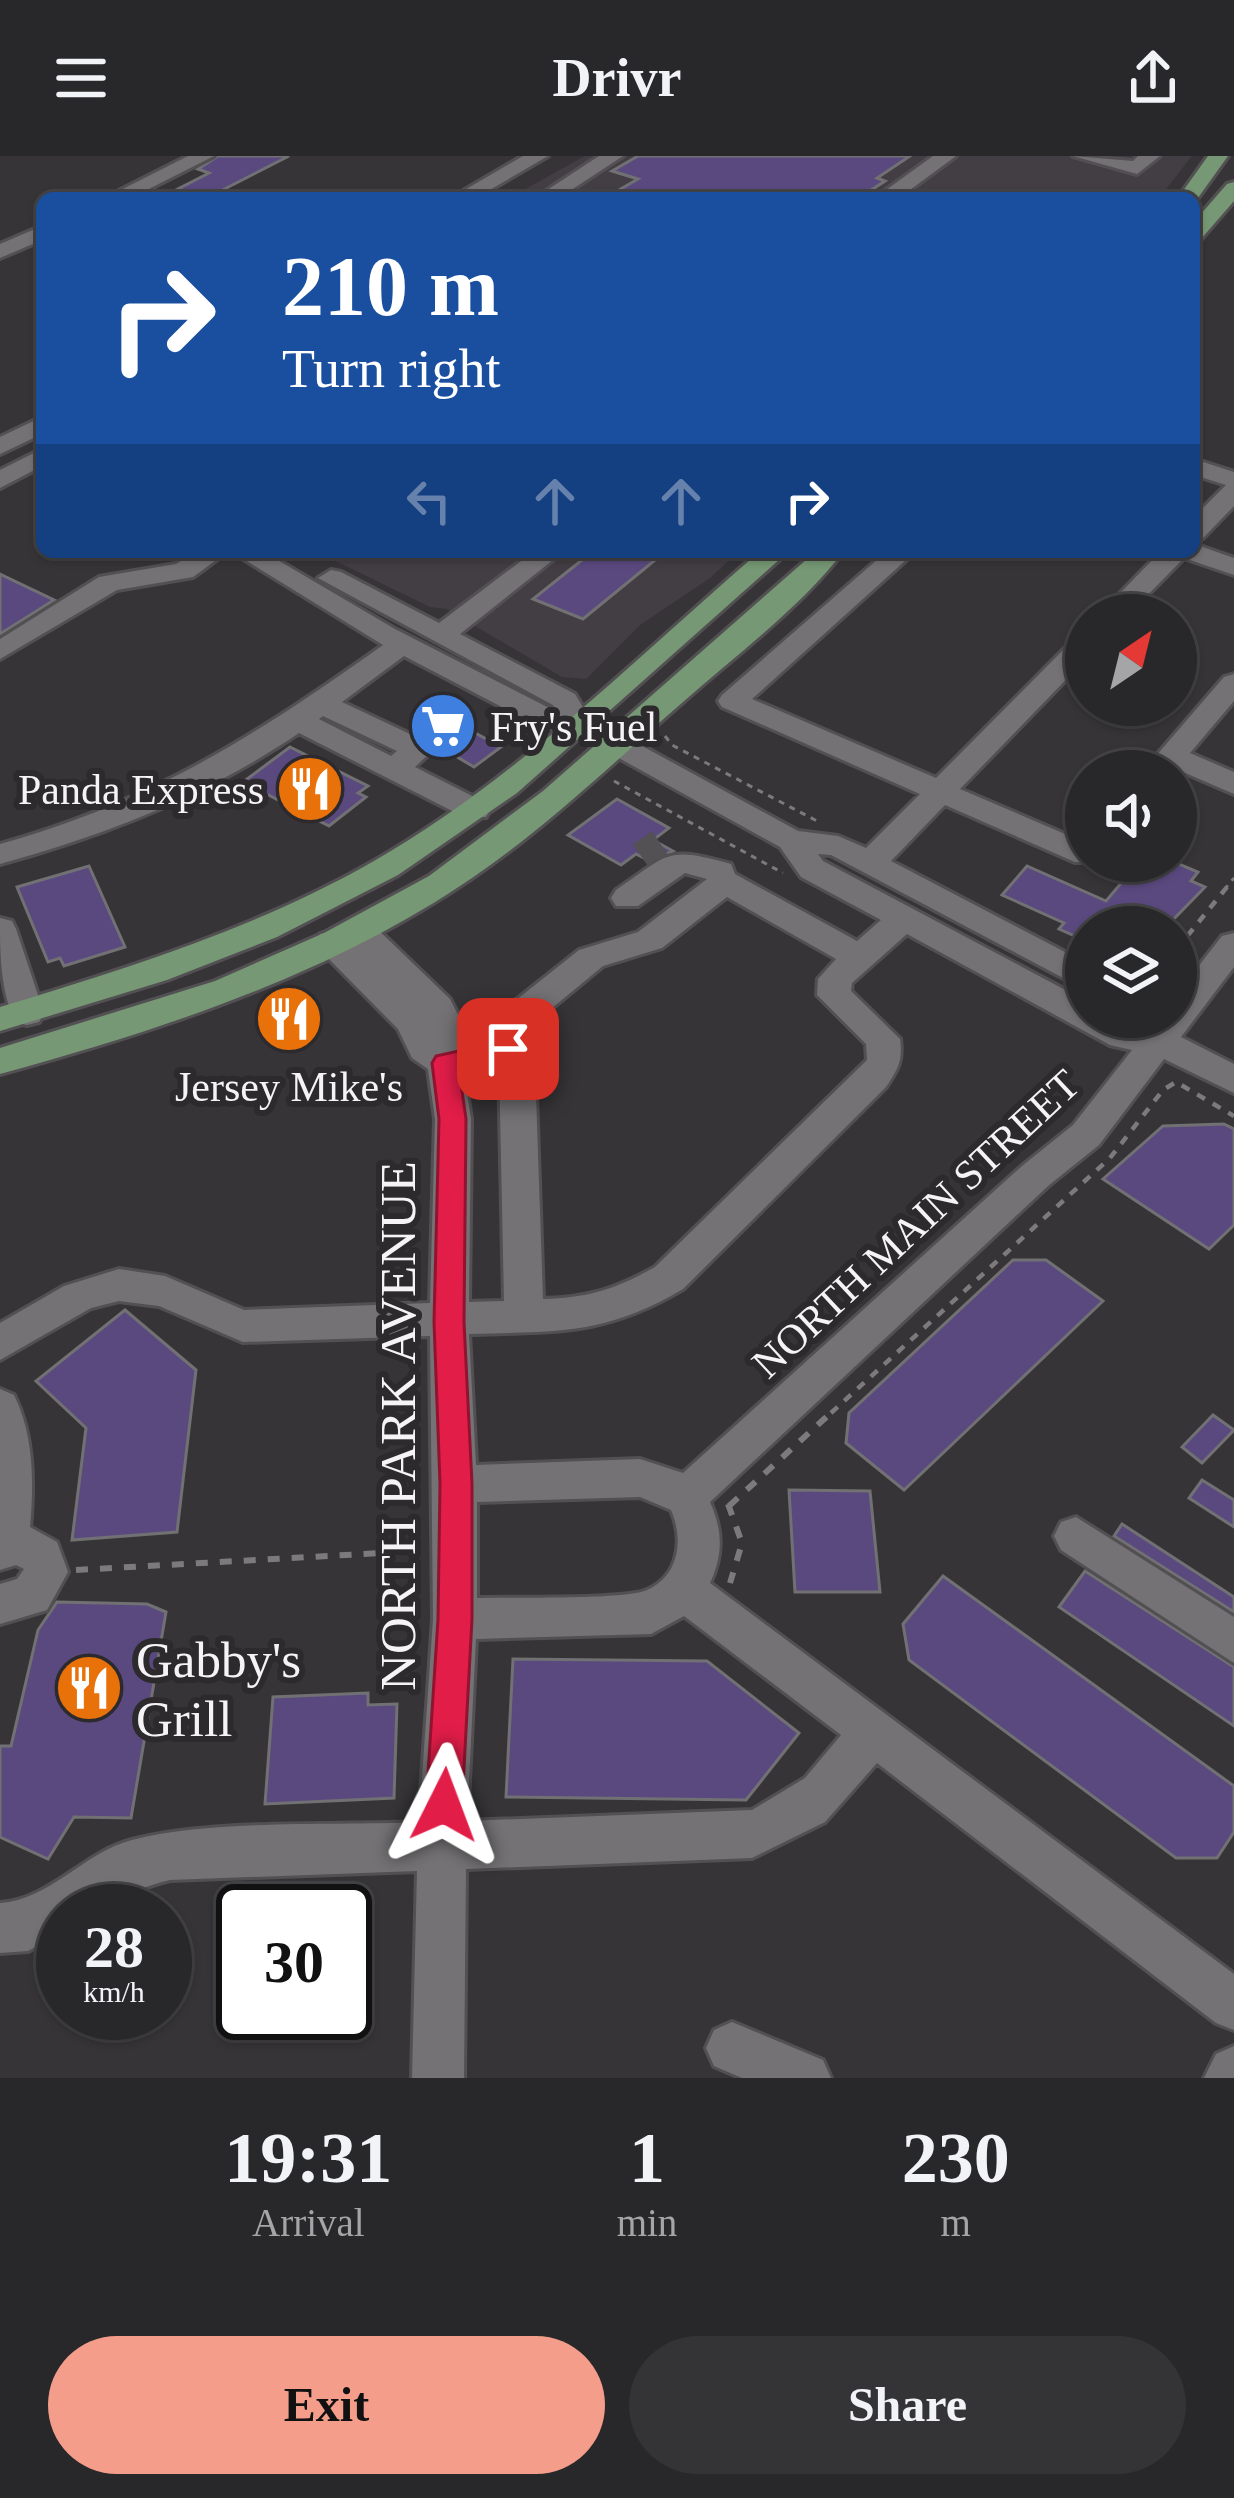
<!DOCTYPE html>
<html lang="en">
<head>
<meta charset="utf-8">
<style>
  body { margin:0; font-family:Georgia,serif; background:#343335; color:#f1f3f6; height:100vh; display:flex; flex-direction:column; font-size:45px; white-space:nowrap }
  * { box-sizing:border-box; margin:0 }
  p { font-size:39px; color:#a5a5a8 }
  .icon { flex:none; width:66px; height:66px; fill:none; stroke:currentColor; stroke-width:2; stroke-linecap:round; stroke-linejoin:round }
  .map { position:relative; height:1922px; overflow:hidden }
  .details { display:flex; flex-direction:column; background:#282729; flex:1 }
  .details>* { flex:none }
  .hud { position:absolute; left:36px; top:36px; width:1164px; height:366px; border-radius:18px; box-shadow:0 3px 9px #0004,0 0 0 3px #444446; background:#1a4fa0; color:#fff; overflow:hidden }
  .needle { width:78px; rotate:35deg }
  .tools { position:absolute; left:1065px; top:438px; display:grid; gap:24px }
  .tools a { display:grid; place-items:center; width:132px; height:132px; border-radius:50%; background:#282729; box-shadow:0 3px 9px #0004,0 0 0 3px #444446; font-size:60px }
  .speed { position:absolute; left:36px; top:1728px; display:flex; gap:24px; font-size:60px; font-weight:700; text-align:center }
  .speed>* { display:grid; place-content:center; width:156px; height:156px; border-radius:50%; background:#282729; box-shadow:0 3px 9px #0004,0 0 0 3px #444446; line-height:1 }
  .speed small { font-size:30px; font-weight:400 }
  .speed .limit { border:6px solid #111; border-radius:18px; background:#fff; color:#111 }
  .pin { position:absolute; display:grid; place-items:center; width:102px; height:102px; color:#fff; margin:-51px; border-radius:24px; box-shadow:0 6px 18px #0006 }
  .me { position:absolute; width:132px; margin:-66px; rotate:3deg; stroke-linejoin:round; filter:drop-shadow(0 0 9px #0008) }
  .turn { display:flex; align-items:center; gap:42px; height:252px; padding:0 48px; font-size:54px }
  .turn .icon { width:156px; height:156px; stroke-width:2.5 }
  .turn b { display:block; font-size:84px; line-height:102px }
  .lanes { display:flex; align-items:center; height:114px; padding:0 48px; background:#0003; justify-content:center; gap:60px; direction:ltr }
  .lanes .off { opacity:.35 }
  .eta { display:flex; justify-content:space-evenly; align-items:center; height:204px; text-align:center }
  .eta b { font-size:72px; font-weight:800; line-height:84px }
  .action { display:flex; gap:24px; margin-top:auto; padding:24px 48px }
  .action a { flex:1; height:138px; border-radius:72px; background:#f49d8b; color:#111; font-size:48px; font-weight:800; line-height:138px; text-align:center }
  .action a+a { background:#343335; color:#f1f3f6 }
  header { display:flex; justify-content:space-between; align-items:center; height:156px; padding:0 48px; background:#282729; font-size:54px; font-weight:800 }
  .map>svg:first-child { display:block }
  .built { fill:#433d44 }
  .building { fill:#5a497f; stroke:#717073; stroke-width:3 }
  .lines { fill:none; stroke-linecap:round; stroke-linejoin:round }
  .minor-tunnel { stroke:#535154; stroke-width:28; stroke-dasharray:28 14; stroke-linecap:butt }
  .minor-casing { stroke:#525052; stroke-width:6 }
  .major-casing { stroke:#525052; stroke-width:6 }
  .path-far2 { stroke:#7c7a7c; stroke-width:3; stroke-dasharray:6 6; stroke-linecap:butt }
  .path-far1 { stroke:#7c7a7c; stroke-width:4.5; stroke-dasharray:9 9; stroke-linecap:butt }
  .path { stroke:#7c7a7c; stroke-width:6; stroke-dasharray:12 12; stroke-linecap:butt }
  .minor { fill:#747275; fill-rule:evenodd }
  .major { fill:#769874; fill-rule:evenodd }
  .route { fill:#e11d48; stroke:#92132f; stroke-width:3 }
  .labels { text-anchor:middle; stroke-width:12; stroke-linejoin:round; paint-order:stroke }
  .poi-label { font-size:42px; fill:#f5f3f5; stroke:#2c2a2d; text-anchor:start }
  .street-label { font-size:42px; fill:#f5f3f5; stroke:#2c2a2d }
  .near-street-label { font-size:51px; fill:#f5f3f5; stroke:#2c2a2d }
  .near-poi-label { font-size:51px; fill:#f5f3f5; stroke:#2c2a2d; text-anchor:start }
</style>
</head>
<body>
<header><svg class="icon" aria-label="menu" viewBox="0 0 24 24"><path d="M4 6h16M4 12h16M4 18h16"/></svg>Drivr<svg class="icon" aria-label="share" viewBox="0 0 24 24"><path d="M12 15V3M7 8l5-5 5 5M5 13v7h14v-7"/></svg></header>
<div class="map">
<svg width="1234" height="1922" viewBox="0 0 1234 1922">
  <rect width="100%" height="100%" fill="#363437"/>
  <g class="built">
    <path d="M585 0H1192L1159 42H509Z"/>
    <path d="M317 396H738L710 422 640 469 586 523 562 521 446 453 430 451Z"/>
  </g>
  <g class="building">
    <path d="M218 0H289L207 42 178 33 209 17 198 13Z"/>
    <path d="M638 0H910L877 22 885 25 859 42H605L638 23 612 15Z"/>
    <path d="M592 396H665L583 463 533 443Z"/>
    <path d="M0 418 54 444 0 478Z"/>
    <path d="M442 559 501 591 474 611 417 577Z"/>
    <path d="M290 591 368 630 358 637 366 641 329 670 243 626Z"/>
    <path d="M617 643 669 672 653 684 673 695 650 705 636 698 621 709 568 679Z"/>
    <path d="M1140 705H1172L1198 716 1191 725 1205 731 1166 771H1086V785L1059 773 1064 767 1002 739 1027 710 1106 745Z"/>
    <path d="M89 710 125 791 64 810 60 802 48 806 17 731Z"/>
    <path d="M1224 968 1234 973V1069L1209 1093 1103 1023 1163 970Z"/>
    <path d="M1013 1104H1046L1103 1145 904 1334 846 1287 849 1257Z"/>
    <path d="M125 1154 196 1214 177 1376 72 1384 86 1272 36 1225Z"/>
    <path d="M1213 1259 1234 1274 1202 1307 1182 1291Z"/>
    <path d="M1202 1324 1234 1344V1371L1189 1342Z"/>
    <path d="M789 1334 870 1335 880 1436H795Z"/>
    <path d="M1122 1368 1234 1441V1456L1114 1380Z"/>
    <path d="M1085 1415 1234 1511V1570L1059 1451Z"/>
    <path d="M943 1420 1234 1630V1676L1217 1702H1176L909 1504 903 1468Z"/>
    <path d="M57 1446 147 1448 166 1456 131 1662 74 1661 48 1703 0 1681V1590H11L38 1474Z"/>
    <path d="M513 1503 707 1505 799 1577 746 1644 506 1641Z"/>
    <path d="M368 1537V1549L397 1548 394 1642 265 1648 273 1541Z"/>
  </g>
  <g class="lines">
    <path class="minor-tunnel" d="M641 700 660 687"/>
    <g class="minor-casing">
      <g id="minor">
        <path d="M188 0H214L131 42H105Z"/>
        <path d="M523 0H548L476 42H451Z"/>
        <path d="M599 0H623L559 42H535Z"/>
        <path d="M933 0H956L899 42H875Z"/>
        <path d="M1073 0 1133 5 1138 0H1160L1137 18Z"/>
        <path d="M42 70V84L0 102V88Z"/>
        <path d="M42 261V278L0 298V281Z"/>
        <path d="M42 293V310L0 332V314Z"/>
        <path d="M1194 303 1234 316V350L1203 382 1194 384V361L1226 329 1194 319Z"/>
        <path d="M1194 388 1234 402V419L1184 402 1128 459H1099L1160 396H1194Z"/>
        <path d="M196 396H227L193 421 117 434 0 503V483L99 421 176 408Z"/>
        <path d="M232 396H264L395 473 557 556 553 549 318 422 331 414 341 416 439 467 533 396H563L460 478 575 538 589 561 798 675 838 680 866 692 920 638 722 551 718 545 722 539 886 396H915L752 543 936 622 1076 481 1086 479V503L960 633 1086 687V705L1097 706H1075L945 649 891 705 1086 807V834L831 699 818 698 823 705 1086 845V861H1115L1150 871 1158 861H1176V839L1222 780 1234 777V811L1181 881 1234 908V937L1164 903 1099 989 1048 1030 710 1346C723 1375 723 1399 710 1427L1234 1818V1874L1216 1867 877 1607 825 1666 752 1702 466 1713 464 1922H412L417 1715 170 1724C125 1734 111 1755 63 1755V1777L28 1795 0 1797V1747C50 1744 84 1696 132 1684 211 1663 335 1670 419 1666L433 1463 430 1180 243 1186 159 1150 119 1145 91 1152 0 1204V1167L64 1130 119 1113 165 1120 244 1154 430 1147 435 963 428 913 412 902 398 873 320 794 315 786 320 778 332 775 344 778 346 766H370L450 843 473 888 489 885 496 860 579 794 638 776 707 723 685 717 638 750H616L611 742 616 734C670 697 666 690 731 708L735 718 857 785 881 764 801 721 780 691 570 575 538 570 404 500 342 546 429 587 433 594 415 611 486 647 490 654 486 661H464L299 577C208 639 106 679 0 708V688C154 645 255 580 383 489ZM323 560 397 595 391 600 319 563ZM727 741 836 803 818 823 817 839 866 888 867 904 655 1111C616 1133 588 1142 543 1143L535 910 523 876 603 810 662 792ZM907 778 1110 889 1132 894 1073 969 1022 1010 683 1317 640 1303 476 1309 469 1178C556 1175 604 1180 683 1133L886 931C898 913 903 905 900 883L851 835 852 827ZM499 908 504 1145 469 1146 471 963 464 916ZM640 1341 671 1354C684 1384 679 1420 647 1434 627 1444 508 1441 477 1442V1346ZM684 1460 841 1579 805 1622 752 1654 467 1665 476 1483 651 1478Z"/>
        <path d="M1234 518V545L1190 597 1234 616V638L1176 613 1143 615 1224 521Z"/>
        <path d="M0 762 12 765 16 773 44 857 39 866 27 869 15 866C0 833 0 798 0 762Z"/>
        <path d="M0 1233 14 1239C34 1279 34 1327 30 1371L57 1386 68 1416 47 1454 0 1468V1428L17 1423 24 1413 16 1409 0 1414Z"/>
        <path d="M1076 1361 1234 1461V1507L1061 1394 1054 1380 1061 1366Z"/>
        <path d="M732 1866 823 1904 831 1922H742L714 1910 706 1892 714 1874Z"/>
        <path d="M1234 1890V1922H1204L1216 1898Z"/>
      </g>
    </g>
    <g class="major-casing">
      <g id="major">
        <path d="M1208 0H1228L1195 46 1194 42H1178Z"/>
        <path d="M1234 26V45L1201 83 1194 85V66L1227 28Z"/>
        <path d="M759 396H788L517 637 398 719 277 781 167 824 0 875V851C129 812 257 772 374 705 516 624 636 502 759 396Z"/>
        <path d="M815 396H843C800 452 736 499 683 546 614 606 547 671 472 722 330 819 164 873 0 918V892L215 825 324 777 429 720 543 635Z"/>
      </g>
    </g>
    <g class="path-far2">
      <path d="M308 396 324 404"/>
      <path d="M665 580 672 589 817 665"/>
      <path d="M614 625 783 717"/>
      <path d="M1224 734 1234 722"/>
    </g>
    <g class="path-far1">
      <path d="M1176 794 1227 731"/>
      <path d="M831 1257 1110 1002 1163 934 1176 926 1234 960"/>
    </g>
    <g class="path">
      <path d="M728 1348 742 1387 730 1427"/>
      <path d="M729 1350 834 1254"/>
      <path d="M76 1414 418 1395"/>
    </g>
    <use href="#minor" class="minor"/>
    <use href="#major" class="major"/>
  </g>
  <path class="route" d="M508 884 521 893 517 900 459 914 466 963 464 1166 472 1328V1463L462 1649 457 1662 444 1667 431 1662 426 1649 438 1463 440 1328 434 1166 439 963 432 907 436 900Z"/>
  <defs>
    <g id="supermarket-disc" transform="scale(3.45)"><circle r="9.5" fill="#3f7fe0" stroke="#2c2a2d"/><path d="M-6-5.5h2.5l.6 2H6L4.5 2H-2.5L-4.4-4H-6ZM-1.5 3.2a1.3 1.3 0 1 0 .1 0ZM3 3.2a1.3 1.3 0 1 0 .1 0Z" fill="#fff"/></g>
    <g id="restaurant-disc" transform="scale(3.45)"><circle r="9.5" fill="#e8710a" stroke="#2c2a2d"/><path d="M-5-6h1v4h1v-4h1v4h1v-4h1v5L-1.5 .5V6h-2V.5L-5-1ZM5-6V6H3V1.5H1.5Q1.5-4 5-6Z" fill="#fff"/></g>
  </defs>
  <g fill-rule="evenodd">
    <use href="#supermarket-disc" x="443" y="570"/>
    <use href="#restaurant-disc" x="310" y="633"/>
    <use href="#restaurant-disc" x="289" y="863"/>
    <use href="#restaurant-disc" x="89" y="1532"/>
  </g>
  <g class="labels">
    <g class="poi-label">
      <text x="490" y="585">Fry's Fuel</text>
      <text x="264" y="648" text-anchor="end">Panda Express</text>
      <text x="289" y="945" text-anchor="middle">Jersey Mike's</text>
    </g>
    <g class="street-label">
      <text transform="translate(915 1067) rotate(-43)" y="15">NORTH MAIN STREET</text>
    </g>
    <g class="near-street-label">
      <text transform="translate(397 1270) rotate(-90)" y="18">NORTH PARK AVENUE</text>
    </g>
    <g class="near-poi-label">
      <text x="136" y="1521">Gabby's<tspan x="136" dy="59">Grill</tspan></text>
    </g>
  </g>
</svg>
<div class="tools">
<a><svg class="needle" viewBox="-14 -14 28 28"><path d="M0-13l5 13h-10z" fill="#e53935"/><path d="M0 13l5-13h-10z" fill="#a5a5a8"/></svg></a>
<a><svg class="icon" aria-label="sound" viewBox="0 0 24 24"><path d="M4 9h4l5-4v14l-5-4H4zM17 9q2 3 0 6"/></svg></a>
<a><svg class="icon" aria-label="layers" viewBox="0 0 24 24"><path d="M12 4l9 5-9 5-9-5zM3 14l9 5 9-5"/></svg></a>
</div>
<div class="speed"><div>28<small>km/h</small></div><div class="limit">30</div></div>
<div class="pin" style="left:508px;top:893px;background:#d93025"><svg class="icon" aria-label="arrive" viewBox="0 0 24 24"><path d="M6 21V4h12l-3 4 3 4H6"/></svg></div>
<svg class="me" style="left:444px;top:1649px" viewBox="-20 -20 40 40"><path d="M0-17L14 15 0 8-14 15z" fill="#e11d48" stroke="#fff" stroke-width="4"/></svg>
<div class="hud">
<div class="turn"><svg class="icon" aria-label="right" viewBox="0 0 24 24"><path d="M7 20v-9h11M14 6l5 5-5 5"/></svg><div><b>210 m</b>Turn right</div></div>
<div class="lanes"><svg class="icon off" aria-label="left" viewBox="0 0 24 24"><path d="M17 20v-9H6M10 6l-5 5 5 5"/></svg><svg class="icon off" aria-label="ahead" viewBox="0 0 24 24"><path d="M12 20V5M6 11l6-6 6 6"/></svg><svg class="icon off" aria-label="ahead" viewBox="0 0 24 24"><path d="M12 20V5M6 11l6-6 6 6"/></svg><svg class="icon" aria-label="right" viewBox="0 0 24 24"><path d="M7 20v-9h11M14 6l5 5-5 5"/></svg></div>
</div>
</div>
<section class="details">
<div class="eta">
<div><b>19:31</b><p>Arrival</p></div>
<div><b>1</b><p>min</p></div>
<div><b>230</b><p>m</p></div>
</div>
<div class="action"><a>Exit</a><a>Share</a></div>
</section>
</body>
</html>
